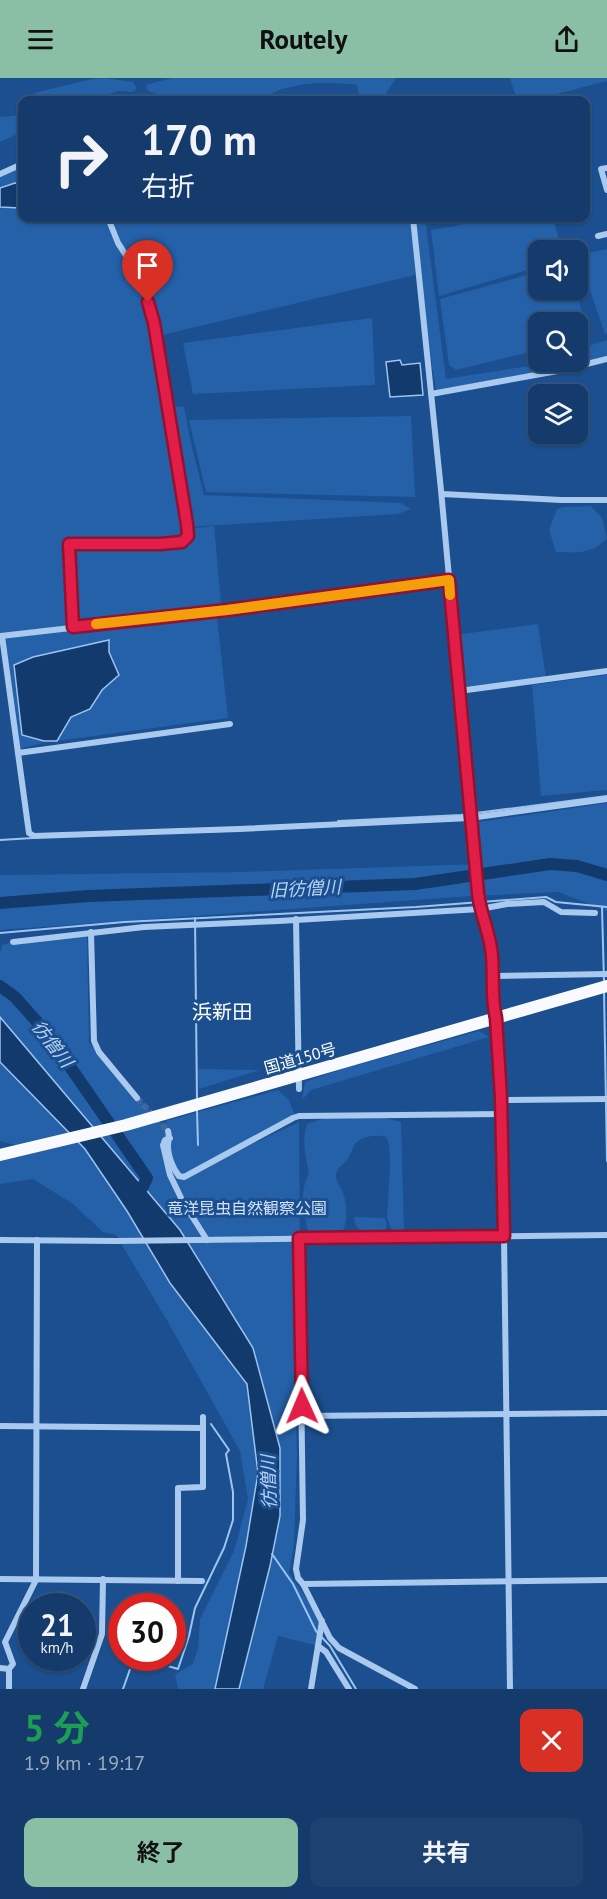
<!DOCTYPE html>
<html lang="ja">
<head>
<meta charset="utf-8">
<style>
  body { margin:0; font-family:"PT Sans","Noto Sans JP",sans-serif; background:#1d4271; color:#f1f3f6; height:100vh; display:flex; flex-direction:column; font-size:22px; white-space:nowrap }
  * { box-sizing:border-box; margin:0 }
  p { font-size:20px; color:#9dadc1 }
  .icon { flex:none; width:33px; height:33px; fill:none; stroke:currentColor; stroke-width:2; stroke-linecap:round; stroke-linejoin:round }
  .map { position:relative; height:1611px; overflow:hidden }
  .details { display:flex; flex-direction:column; background:#143b6b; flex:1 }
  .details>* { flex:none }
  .guide { position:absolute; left:18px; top:18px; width:572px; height:126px; border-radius:12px; box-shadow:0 2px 4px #0004,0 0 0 2px #33557e; background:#143b6b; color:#f1f3f6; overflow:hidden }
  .fabs { position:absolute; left:528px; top:162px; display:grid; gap:12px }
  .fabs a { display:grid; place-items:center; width:60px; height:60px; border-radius:12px; background:#143b6b; box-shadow:0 2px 4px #0004,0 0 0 2px #33557e; font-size:30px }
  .speed { position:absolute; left:18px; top:1515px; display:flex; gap:12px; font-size:30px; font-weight:700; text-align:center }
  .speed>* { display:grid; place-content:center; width:78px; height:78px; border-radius:50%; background:#143b6b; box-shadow:0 2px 4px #0004,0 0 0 2px #33557e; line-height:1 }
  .speed small { font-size:15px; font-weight:400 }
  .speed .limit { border:9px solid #d22; background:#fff; color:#111 }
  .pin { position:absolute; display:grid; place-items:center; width:51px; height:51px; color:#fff; margin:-62px -26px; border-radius:50% 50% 50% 0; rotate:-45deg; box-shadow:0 0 6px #0007 }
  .pin .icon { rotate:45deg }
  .me { position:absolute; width:66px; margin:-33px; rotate:359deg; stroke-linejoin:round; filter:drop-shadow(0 0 4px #0008) }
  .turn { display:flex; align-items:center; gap:21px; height:126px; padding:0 24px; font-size:27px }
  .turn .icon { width:78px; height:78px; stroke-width:2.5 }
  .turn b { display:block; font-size:42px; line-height:51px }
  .round { display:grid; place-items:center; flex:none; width:63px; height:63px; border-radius:12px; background:#1d4271 }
  .head { display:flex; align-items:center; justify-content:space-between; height:102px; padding:0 24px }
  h1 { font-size:36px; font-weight:700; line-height:45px; color:#1e9e55 }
  .primary-button { display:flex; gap:12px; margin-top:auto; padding:12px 24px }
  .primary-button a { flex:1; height:69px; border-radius:12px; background:#8abfa5; color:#111; font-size:24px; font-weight:700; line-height:69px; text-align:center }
  .primary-button a+a { background:#1d4271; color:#f1f3f6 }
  header { display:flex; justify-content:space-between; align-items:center; height:78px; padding:0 24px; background:#8abfa5; color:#111; font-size:27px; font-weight:700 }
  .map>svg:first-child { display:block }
  .green { fill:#2461a8 }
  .water { fill:#123a6d; stroke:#9cc4f0; stroke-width:1.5 }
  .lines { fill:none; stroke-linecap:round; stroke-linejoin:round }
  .stream { stroke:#9cc4f0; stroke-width:2 }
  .river { stroke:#123a6d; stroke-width:12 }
  .minor-tunnel { stroke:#3d69a0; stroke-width:6; stroke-dasharray:6 3; stroke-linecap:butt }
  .minor { stroke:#a9c9ee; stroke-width:6 }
  .tertiary { stroke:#a9c9ee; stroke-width:8 }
  .trunk { stroke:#f8faff; stroke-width:12 }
  .route-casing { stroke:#92132f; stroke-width:15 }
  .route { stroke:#e11d48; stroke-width:10 }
  .slow { stroke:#f59e0b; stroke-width:10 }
  .labels { text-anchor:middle; stroke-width:6; stroke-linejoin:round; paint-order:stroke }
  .street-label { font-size:16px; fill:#fff; stroke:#1b4f8f }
  .park-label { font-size:16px; fill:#cfe3fa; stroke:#1b4f8f }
  .water-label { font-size:18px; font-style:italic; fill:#b5d3f5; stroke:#1b4f8f }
  .quarter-label { font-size:20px; fill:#fff; stroke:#1b4f8f }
</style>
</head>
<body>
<header><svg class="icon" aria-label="menu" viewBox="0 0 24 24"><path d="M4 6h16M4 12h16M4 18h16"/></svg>Routely<svg class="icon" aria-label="share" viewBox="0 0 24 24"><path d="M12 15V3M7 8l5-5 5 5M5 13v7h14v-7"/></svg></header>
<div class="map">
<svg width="607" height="1611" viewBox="0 0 607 1611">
  <rect width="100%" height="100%" fill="#1b4f8f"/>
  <g class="green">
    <path d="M105 0 133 4 137 11 132 14 119 13 88 22H34V15L92 1Z"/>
    <path d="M172 0H396L382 22H360L357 7C331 4 308 4 282 11 272 14 263 23 252 22L249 18H241L236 22H175L148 13 146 7Z"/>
    <path d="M510 0H607V3L533 22H517Z"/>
    <path d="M22 37V54L0 64V39Z"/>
    <path d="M22 87V140H412L415 197 166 256 154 261 160 296 158 304 172 358 167 328 184 329 191 365 204 417 401 425 411 431 398 436 189 449 175 379 183 446 187 451 214 448 221 526 59 552 217 538 228 640 57 663 71 639 90 631 102 612 119 598 109 574 108 563 33 579 15 587 22 657 44 663 43 665 19 671 3 567H0V97Z"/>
    <path d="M413 140H425L446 301 529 288 542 284H578V271L607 262V280L594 284 436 312 422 225Z"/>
    <path d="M481 140H553L562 172H538V189L439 218 431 152 456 148Z"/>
    <path d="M607 171V255L605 256 578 177Z"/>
    <path d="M538 194V212H576L589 260 578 263V244H538V272L456 292 449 287 440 221Z"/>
    <path d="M372 240 375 307 193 316 183 265Z"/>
    <path d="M411 338 415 419 206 414 189 342Z"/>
    <path d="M591 428 602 440 607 460C594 476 576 475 556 474L549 452 557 431 563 429Z"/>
    <path d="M538 546 546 601 459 613 454 557Z"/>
    <path d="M607 597V712L541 718 532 607Z"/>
    <path d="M607 725V833L558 814 471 818 0 852V797L242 794 482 786 479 744Z"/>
    <path d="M87 857 89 965 166 1050V1043L278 1012 288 1021 296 1039 180 1097 181 1099 299 1044 301 1300 296 1339 297 1377 294 1466 289 1495 322 1543 318 1568 278 1558 263 1611H178L175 1596 193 1586 198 1570 200 1541 234 1473 248 1421 240 1373 168 1244 116 1157 103 1154 73 1126 33 1101 0 1106V1082L26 1076 15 1067 0 1063V876L2 867 13 864Z"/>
    <path d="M479 953 489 959 311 1012 302 1022 305 1004 342 991Z"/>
    <path d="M198 991 260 992 199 1011Z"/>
    <path d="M373 1037 401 1044 404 1152 393 1155 387 1140 390 1088 389 1066 386 1059C377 1056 361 1058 355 1066 352 1071 350 1078 346 1083 342 1088 336 1090 336 1098 336 1105 341 1109 343 1115 347 1125 348 1143 343 1152L312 1155 308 1152C303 1134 299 1113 309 1096 306 1078 301 1063 307 1046L325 1040Z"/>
    <path d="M354 1139 385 1140 387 1149 384 1153 371 1155 361 1153 355 1146Z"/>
  </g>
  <g class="water">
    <path d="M22 100V128L20 130 0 129V110L15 105 18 106Z"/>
    <path d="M400 282 402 287 420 285 423 317 390 319 386 284Z"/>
    <path d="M109 562V574L119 597 102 612 90 631 71 639 57 663H44L22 657 14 587 33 579Z"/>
    <path d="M0 939 180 1152 253 1270 280 1370V1438L270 1488 239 1611H215L246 1468 258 1395 247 1306 170 1205 127 1133 85 1071 0 984Z"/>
  </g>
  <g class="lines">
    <g class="stream">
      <path d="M338 743 461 737 607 718"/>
      <path d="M0 762 33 760"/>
      <path d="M602 829 604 904"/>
      <path d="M195 840 197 1023"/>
      <path d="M0 855 124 844 416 829 546 819 556 824 607 829"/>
      <path d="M604 913 607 1083"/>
      <path d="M197 1032 198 1067"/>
      <path d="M272 1476 293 1506 316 1553 330 1568 356 1611"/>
      <path d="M141 1580 178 1591 189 1558 195 1530 224 1470 233 1442V1414L226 1376 229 1372 211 1346"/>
      <path d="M123 1611 134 1580"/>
    </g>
    <g class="river">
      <path d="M0 825 88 818 415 806 550 786 577 788 607 797"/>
      <path d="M0 908 15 919 46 954 147 1100 137 1120"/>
    </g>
    <path class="minor-tunnel" d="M137 1020 168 1053"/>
    <g class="minor">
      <path d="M607 90 601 91 607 112"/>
      <path d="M0 96 22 86"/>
      <path d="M413 140 441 412 478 815 493 883"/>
      <path d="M598 158 607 156"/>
      <path d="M431 316 563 292 607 281"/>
      <path d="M442 416 561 422H607"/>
      <path d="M73 549 69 466H161L182 464 187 458V446L154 245 142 202 118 165 108 140"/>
      <path d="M1 558 227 532 449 502"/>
      <path d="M2 558 28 748 29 755 34 758 239 751 470 740 607 721"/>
      <path d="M459 613 607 593"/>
      <path d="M18 675 230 646"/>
      <path d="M296 841 299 1011"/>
      <path d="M91 854 94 963 99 974 137 1020"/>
      <path d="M13 864 144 849 279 843 480 831 507 826 544 824 561 834 595 835"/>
      <path d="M494 898 607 896"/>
      <path d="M501 1022 607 1021"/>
      <path d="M168 1053C170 1059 168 1062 168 1068 168 1078 173 1091 179 1098L184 1099 293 1040 299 1038 502 1036"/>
      <path d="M170 1060 165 1062 163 1067 170 1097 183 1124 207 1162"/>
      <path d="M504 1158 510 1611"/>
      <path d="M299 1160 303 1442 296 1491 298 1500 303 1506 330 1560 339 1570 415 1611"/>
      <path d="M0 1162 116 1163 607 1157"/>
      <path d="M302 1338 607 1335"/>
      <path d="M0 1348 203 1350"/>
      <path d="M0 1501 202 1503"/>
      <path d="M178 1503V1410L203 1409V1339"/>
      <path d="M303 1506 607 1502"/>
      <path d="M318 1568 326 1574 349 1611"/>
      <path d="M0 1590 9 1591"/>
      <path d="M9 1611V1591L13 1586 5 1564 36 1502 37 1162"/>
      <path d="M83 1611 102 1556 103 1501"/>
      <path d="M311 1611 322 1543"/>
    </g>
    <path class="tertiary" d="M493 883V930L496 940 501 1020 504 1158"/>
    <path class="trunk" d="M0 1077 126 1047 607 908"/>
  </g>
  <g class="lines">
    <g class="route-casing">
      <path id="route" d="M148 224 154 245 187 446 188 458 182 464 160 466H69L73 549 227 532 449 502 478 815C480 834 488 851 491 870 495 893 490 917 496 940L501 1020 504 1158 299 1160 302 1328"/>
    </g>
    <use href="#route" class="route"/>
    <path class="slow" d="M96 546 227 532 449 502 450 517"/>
  </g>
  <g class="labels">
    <g class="street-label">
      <text transform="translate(300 980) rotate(-16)" y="6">国道150号</text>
    </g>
    <g class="park-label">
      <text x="247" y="1136">竜洋昆虫自然観察公園</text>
    </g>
    <g class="water-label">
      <text transform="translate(305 811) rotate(-3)" y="6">旧彷僧川</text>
      <text transform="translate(52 966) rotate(52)" y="6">彷僧川</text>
      <text transform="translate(269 1404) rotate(-92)" y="6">彷僧川</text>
    </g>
    <g class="quarter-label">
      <text x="222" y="941">浜新田</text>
    </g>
  </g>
</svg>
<div class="fabs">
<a><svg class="icon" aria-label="sound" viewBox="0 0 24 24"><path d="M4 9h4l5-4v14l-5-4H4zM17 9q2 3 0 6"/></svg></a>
<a><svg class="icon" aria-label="search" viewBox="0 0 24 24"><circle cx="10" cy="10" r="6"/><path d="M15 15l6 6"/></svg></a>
<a><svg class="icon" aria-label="layers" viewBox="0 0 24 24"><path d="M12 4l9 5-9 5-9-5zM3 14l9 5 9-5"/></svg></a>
</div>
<div class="speed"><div>21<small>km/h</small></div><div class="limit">30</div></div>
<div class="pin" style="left:148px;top:224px;background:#d93025"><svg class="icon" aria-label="arrive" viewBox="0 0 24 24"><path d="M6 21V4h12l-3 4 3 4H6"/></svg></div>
<svg class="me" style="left:302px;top:1328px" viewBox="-20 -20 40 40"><path d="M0-17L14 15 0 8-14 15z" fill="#e11d48" stroke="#fff" stroke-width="4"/></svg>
<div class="guide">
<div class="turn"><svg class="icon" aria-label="right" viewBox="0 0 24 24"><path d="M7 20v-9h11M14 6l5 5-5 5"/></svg><div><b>170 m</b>右折</div></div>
</div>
</div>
<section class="details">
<div class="head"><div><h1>5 分</h1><p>1.9 km · 19:17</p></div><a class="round" style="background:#d93025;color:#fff"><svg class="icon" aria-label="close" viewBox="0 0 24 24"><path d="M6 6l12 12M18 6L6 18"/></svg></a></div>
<div class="primary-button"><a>終了</a><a>共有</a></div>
</section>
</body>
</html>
